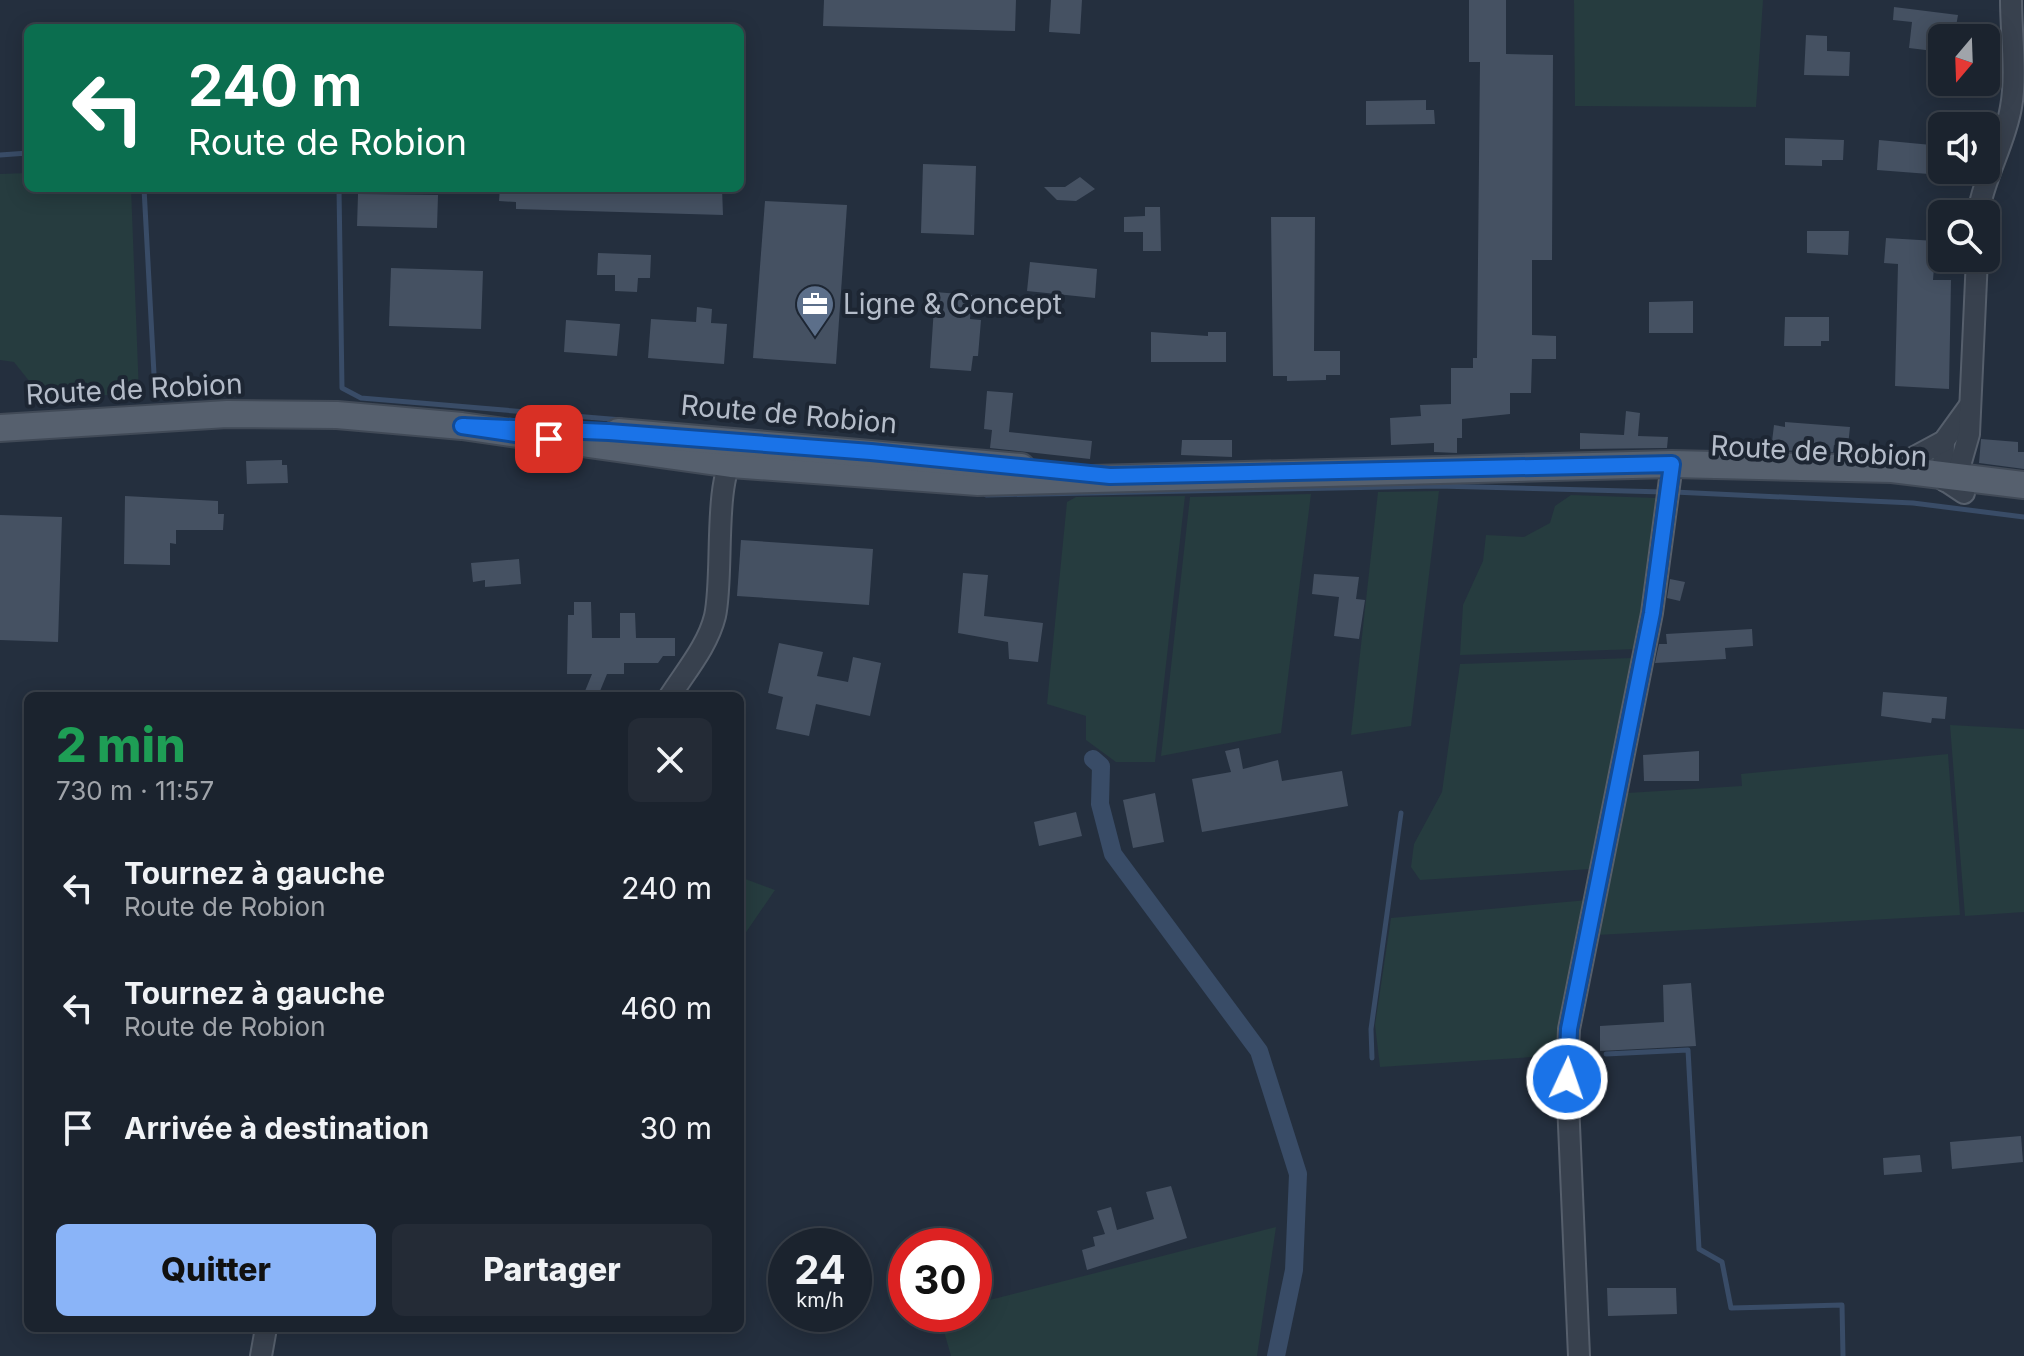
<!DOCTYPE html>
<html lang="fr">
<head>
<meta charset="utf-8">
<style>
  body { margin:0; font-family:Inter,sans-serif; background:#242b36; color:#f1f3f6; height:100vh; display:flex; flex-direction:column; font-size:30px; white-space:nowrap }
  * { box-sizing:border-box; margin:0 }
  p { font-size:26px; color:#a0a4aa }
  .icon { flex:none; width:44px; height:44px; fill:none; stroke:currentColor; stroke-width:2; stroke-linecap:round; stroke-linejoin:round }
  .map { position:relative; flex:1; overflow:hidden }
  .details { position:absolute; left:24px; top:692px; width:720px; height:640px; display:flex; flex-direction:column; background:#1b232e; border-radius:12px; box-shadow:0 4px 20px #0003,0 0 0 2px #39404a }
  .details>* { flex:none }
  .top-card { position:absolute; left:24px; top:24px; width:720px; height:168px; border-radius:12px; box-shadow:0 4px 20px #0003,0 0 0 2px #39404a; background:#0b6e4f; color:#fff; overflow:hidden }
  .needle { width:52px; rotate:199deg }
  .fabs { position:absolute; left:1928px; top:24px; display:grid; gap:16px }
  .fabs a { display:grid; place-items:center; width:72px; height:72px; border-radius:12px; background:#1b232e; box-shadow:0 4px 20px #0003,0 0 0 2px #39404a; font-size:40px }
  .speed { position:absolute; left:768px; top:1228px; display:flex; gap:16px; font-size:40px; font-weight:700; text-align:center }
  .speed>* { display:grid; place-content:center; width:104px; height:104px; border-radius:50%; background:#1b232e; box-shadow:0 4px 20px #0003,0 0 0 2px #39404a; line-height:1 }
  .speed small { font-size:20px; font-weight:400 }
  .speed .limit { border:12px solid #d22; background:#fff; color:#111 }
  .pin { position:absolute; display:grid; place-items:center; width:68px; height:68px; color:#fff; margin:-34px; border-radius:16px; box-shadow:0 4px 12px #0006 }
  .me { position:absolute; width:88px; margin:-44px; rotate:3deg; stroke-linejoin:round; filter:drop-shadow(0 0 6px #0008) }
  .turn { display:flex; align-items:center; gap:28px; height:168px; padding:0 32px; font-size:36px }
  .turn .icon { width:104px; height:104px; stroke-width:2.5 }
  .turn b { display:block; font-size:56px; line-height:68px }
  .round { display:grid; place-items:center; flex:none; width:84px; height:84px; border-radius:12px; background:#242b36 }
  .overview { display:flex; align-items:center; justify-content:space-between; height:136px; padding:0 32px }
  h1 { font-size:48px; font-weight:800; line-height:60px; color:#1e9e55 }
  .action { display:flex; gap:16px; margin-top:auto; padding:16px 32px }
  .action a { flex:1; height:92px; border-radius:12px; background:#8ab4f8; color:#111; font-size:32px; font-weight:800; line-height:92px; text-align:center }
  .action a+a { background:#242b36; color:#f1f3f6 }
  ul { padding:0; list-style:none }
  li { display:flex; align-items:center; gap:24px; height:120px; padding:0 32px }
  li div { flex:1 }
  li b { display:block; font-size:30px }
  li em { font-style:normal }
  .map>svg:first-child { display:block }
  .green { fill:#263c3f }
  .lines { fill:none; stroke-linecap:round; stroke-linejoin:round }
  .stream { stroke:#394c67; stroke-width:5 }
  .canal { stroke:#394c67; stroke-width:18 }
  .building { fill:#455162 }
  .minor-casing { stroke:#565f6c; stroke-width:24 }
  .major-casing { stroke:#414a57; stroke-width:30 }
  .minor { stroke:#38414e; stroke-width:20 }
  .major { stroke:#56606e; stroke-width:26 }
  .route-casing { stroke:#114b97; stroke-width:20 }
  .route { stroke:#1a73e8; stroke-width:14 }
  .labels { text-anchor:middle; stroke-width:8; stroke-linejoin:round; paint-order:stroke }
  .poi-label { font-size:28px; fill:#b4bcc9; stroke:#1d2633; text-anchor:start }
  .street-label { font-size:28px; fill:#b4bcc9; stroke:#1d2633 }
</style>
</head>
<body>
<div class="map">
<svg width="2024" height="1356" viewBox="0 0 2024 1356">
  <rect width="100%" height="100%" fill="#242f3e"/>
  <g class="green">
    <path d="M1574 0H1763L1756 107 1575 106Z"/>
    <path d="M28 173V188H131L139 394 42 397 14 362 0 360V174Z"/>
    <path d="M1439 491 1411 726 1351 735 1378 492Z"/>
    <path d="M1311 494 1281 733 1161 756 1190 497Z"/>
    <path d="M1571 495 1656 498 1653 579 1639 649 1460 655 1463 605 1483 561 1486 535 1524 537 1550 523 1555 506Z"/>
    <path d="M1185 496 1155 762H1116L1086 740V716L1047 704 1067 502 1076 497Z"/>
    <path d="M1632 658 1590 869 1420 880 1411 867 1414 844 1442 792 1460 664Z"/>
    <path d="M1950 725 2024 729V912L1965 916Z"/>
    <path d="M1948 754 1960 915 1597 935 1627 793 1742 786 1741 774Z"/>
    <path d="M740 877 775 890 740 941Z"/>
    <path d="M1588 900 1564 1055 1380 1067 1375 1025 1391 918Z"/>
    <path d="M1276 1227 1257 1356H951L939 1314H974V1304Z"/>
  </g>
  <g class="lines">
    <g class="stream">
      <path d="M0 155 28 153"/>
      <path d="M144 188 155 393"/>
      <path d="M339 188 342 388 361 398 622 420"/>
      <path d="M1674 492 1913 503 2024 517"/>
      <path d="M986 495 1438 486 1664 492"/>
      <path d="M1606 1054 1688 1050 1699 1249 1722 1262 1731 1308 1842 1305 1843 1356"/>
      <path d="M1372 1058 1371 1029 1401 813"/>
    </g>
    <path class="canal" d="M1093 759 1101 766 1100 804 1113 854 1259 1051 1298 1174 1294 1270 1276 1356"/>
  </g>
  <g class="building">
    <path d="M824 0H1016L1015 31 823 26Z"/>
    <path d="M1051 0H1082L1080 34 1049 32Z"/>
    <path d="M1469 0H1506V54L1553 55 1552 260H1532V335L1556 336V359H1532L1531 393H1510V414L1462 419V438H1457V453L1434 452V443L1391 445 1390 418 1421 416 1420 405 1451 404V368H1473V358H1477L1480 62H1469Z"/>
    <path d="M1894 7 1958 15 1954 38H1942V52L1909 48 1912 22 1893 20Z"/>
    <path d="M1806 35 1827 36V51L1850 52 1849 76 1804 75Z"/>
    <path d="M1426 100V110H1434L1435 124 1366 125V101Z"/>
    <path d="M1785 138 1844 140 1843 160H1822V166L1785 165Z"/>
    <path d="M1879 140 1942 146V175L1877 170Z"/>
    <path d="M923 164 976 166 974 235 921 233Z"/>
    <path d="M1080 177 1095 189 1076 201 1057 200 1044 187H1065Z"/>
    <path d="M500 188H722L723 215 516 209V202L499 201Z"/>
    <path d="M358 194 438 195 437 228 357 226Z"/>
    <path d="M765 201 847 205 836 364 753 358Z"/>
    <path d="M1145 207H1160L1161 251H1143V232H1124V217L1145 216Z"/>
    <path d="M1271 217H1315L1314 351H1340V375H1326V380L1287 381V376H1273Z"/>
    <path d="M1807 231H1849L1848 255 1807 253Z"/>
    <path d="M1886 238 1936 241 1933 280H1951L1949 389 1895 386 1898 264 1884 263Z"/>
    <path d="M598 253 651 255 650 278H638L637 292 615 291V275H597Z"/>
    <path d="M1030 262 1097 269 1095 298 1027 291Z"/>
    <path d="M391 268 483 271 481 329 389 326Z"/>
    <path d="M935 292 972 295 970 319 981 320 978 356H973L971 371 930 368Z"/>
    <path d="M1693 301V333H1649V302Z"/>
    <path d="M697 307 712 309 711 323 727 324 724 364 648 358 651 319 696 322Z"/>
    <path d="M1785 317H1829V341H1821V346H1784Z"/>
    <path d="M566 320 620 324 617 356 564 352Z"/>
    <path d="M1151 332 1208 336V332H1226V362H1151Z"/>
    <path d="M987 391 1013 393 1009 432 1092 441 1090 459 990 448 992 430 984 429Z"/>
    <path d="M1626 411 1640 413 1638 436 1668 437 1667 448 1580 449V433L1624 435Z"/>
    <path d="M1785 422 1850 427 1848 446 1834 445 1833 452 1771 450 1774 425 1785 427Z"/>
    <path d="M1981 439 2018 442V452H2024V469L1979 463Z"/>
    <path d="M1182 440H1232V457L1181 455Z"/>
    <path d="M282 460V465H287L288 483 247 484 246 461Z"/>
    <path d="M125 496 218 501V514H224L223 530H176V544L170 543V565L124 564Z"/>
    <path d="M0 515 62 517 58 642 0 640Z"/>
    <path d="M741 540 873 549 869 605 737 596Z"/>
    <path d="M519 559 521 584 485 587V580L473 582 471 563Z"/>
    <path d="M963 573 988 575 984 616 1043 623 1038 662 1009 659 1008 642 958 633Z"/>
    <path d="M1314 574 1359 577 1356 599 1365 600 1359 639 1334 636 1339 597 1312 594Z"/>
    <path d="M1670 579 1685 582 1680 601 1667 598Z"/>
    <path d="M574 602H591L592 638H620V613H635L636 638H675V656H663L658 663H624V674H607L598 696H583L592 674H567L568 615H574Z"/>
    <path d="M1752 629 1753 646 1725 648 1726 659 1655 663 1659 644H1667L1666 634Z"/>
    <path d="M779 643 823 652 817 676 848 682 853 657 881 663 870 716 816 704 809 736 776 729 783 697 768 693Z"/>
    <path d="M1883 692 1947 697 1945 719 1932 718 1931 723 1881 716Z"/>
    <path d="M1239 748 1243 769 1278 760 1282 781 1342 771 1348 806 1202 832 1192 779 1231 772 1225 751Z"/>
    <path d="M1699 751V781H1644L1643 755Z"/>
    <path d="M1155 793 1164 842 1133 848 1123 800Z"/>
    <path d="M1076 812 1082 836 1039 846 1034 822Z"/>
    <path d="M1691 983 1696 1046 1600 1051V1026L1664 1022 1663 985Z"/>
    <path d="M2021 1136 2023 1162 1952 1169 1950 1142Z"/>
    <path d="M1920 1155 1922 1172 1884 1175 1883 1158Z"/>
    <path d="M1171 1186 1187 1238 1087 1270 1082 1250 1095 1246 1093 1237 1105 1234 1097 1211 1111 1207 1117 1230 1154 1219 1146 1192Z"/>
    <path d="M1607 1288H1676L1677 1314 1608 1316Z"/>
  </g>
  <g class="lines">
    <g class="minor-casing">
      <g id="minor">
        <path d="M1978 214C1984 176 2005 144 2011 107 2017 74 2011 34 2011 0"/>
        <path d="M1944 441 1943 479 1964 493"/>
        <path d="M1892 469 1944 441 1970 405"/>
        <path d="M1945 481 1957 476 1969 434 1977 258"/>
        <path d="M670 696C686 671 708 645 715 616 724 575 713 482 735 453"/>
        <path d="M261 1356 266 1328"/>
        <path d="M1579 1356 1567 1079 1569 1029 1652 613 1672 464"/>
      </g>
    </g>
    <g class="major-casing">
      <g id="major">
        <path d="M0 428 227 414 337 415 462 426 731 464 978 482 1672 464 1892 469 2024 485"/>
        <path d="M618 432 1021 467"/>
      </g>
    </g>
    <use href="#minor" class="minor"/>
    <use href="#major" class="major"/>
  </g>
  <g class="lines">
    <g class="route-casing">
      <path id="route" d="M549 439 462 426 609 432 871 452 1110 476 1672 464 1652 613 1569 1029 1567 1079"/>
    </g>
    <use href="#route" class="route"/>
  </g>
  <defs>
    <g id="office-pin" transform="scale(2)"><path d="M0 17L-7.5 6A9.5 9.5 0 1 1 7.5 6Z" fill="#5c6f8a" stroke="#1d2633"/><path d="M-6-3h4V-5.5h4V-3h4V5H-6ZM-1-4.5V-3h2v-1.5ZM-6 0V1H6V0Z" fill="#fff"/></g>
  </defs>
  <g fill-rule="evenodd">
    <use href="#office-pin" x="815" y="304"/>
  </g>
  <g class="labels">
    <g class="poi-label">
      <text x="843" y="314">Ligne &amp; Concept</text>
    </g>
    <g class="street-label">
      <text transform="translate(134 389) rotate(-3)" y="10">Route de Robion</text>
      <text transform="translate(789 414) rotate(5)" y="10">Route de Robion</text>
      <text transform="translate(1819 451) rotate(3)" y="10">Route de Robion</text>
    </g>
  </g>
</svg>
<div class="fabs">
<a><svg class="needle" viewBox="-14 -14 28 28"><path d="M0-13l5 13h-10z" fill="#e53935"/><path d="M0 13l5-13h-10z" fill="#a0a4aa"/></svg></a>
<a><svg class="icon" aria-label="sound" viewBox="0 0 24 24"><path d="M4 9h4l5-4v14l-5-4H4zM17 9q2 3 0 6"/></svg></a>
<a><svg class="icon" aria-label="search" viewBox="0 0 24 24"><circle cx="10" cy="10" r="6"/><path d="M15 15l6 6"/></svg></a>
</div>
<div class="speed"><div>24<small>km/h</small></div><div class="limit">30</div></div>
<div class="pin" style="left:549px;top:439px;background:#d93025"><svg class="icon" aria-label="arrive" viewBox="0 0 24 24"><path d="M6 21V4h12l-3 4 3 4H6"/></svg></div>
<svg class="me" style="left:1567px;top:1079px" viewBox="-20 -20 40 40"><circle r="17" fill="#1a73e8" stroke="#fff" stroke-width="3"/><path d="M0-11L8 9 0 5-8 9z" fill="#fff"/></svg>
<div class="top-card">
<div class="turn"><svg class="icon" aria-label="left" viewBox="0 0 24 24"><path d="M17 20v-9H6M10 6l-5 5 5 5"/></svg><div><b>240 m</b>Route de Robion</div></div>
</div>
<section class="details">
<div class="overview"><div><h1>2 min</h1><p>730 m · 11:57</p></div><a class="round"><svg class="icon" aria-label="close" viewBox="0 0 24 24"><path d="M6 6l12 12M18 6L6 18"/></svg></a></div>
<ul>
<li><svg class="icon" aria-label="left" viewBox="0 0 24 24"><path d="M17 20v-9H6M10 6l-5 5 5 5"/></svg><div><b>Tournez à gauche</b><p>Route de Robion</p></div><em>240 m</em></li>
<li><svg class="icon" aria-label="left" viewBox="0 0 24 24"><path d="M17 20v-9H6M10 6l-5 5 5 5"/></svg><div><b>Tournez à gauche</b><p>Route de Robion</p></div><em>460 m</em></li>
<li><svg class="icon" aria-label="arrive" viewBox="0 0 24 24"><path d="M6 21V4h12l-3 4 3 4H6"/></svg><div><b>Arrivée à destination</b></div><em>30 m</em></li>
</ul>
<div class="action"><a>Quitter</a><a>Partager</a></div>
</section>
</div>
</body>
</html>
